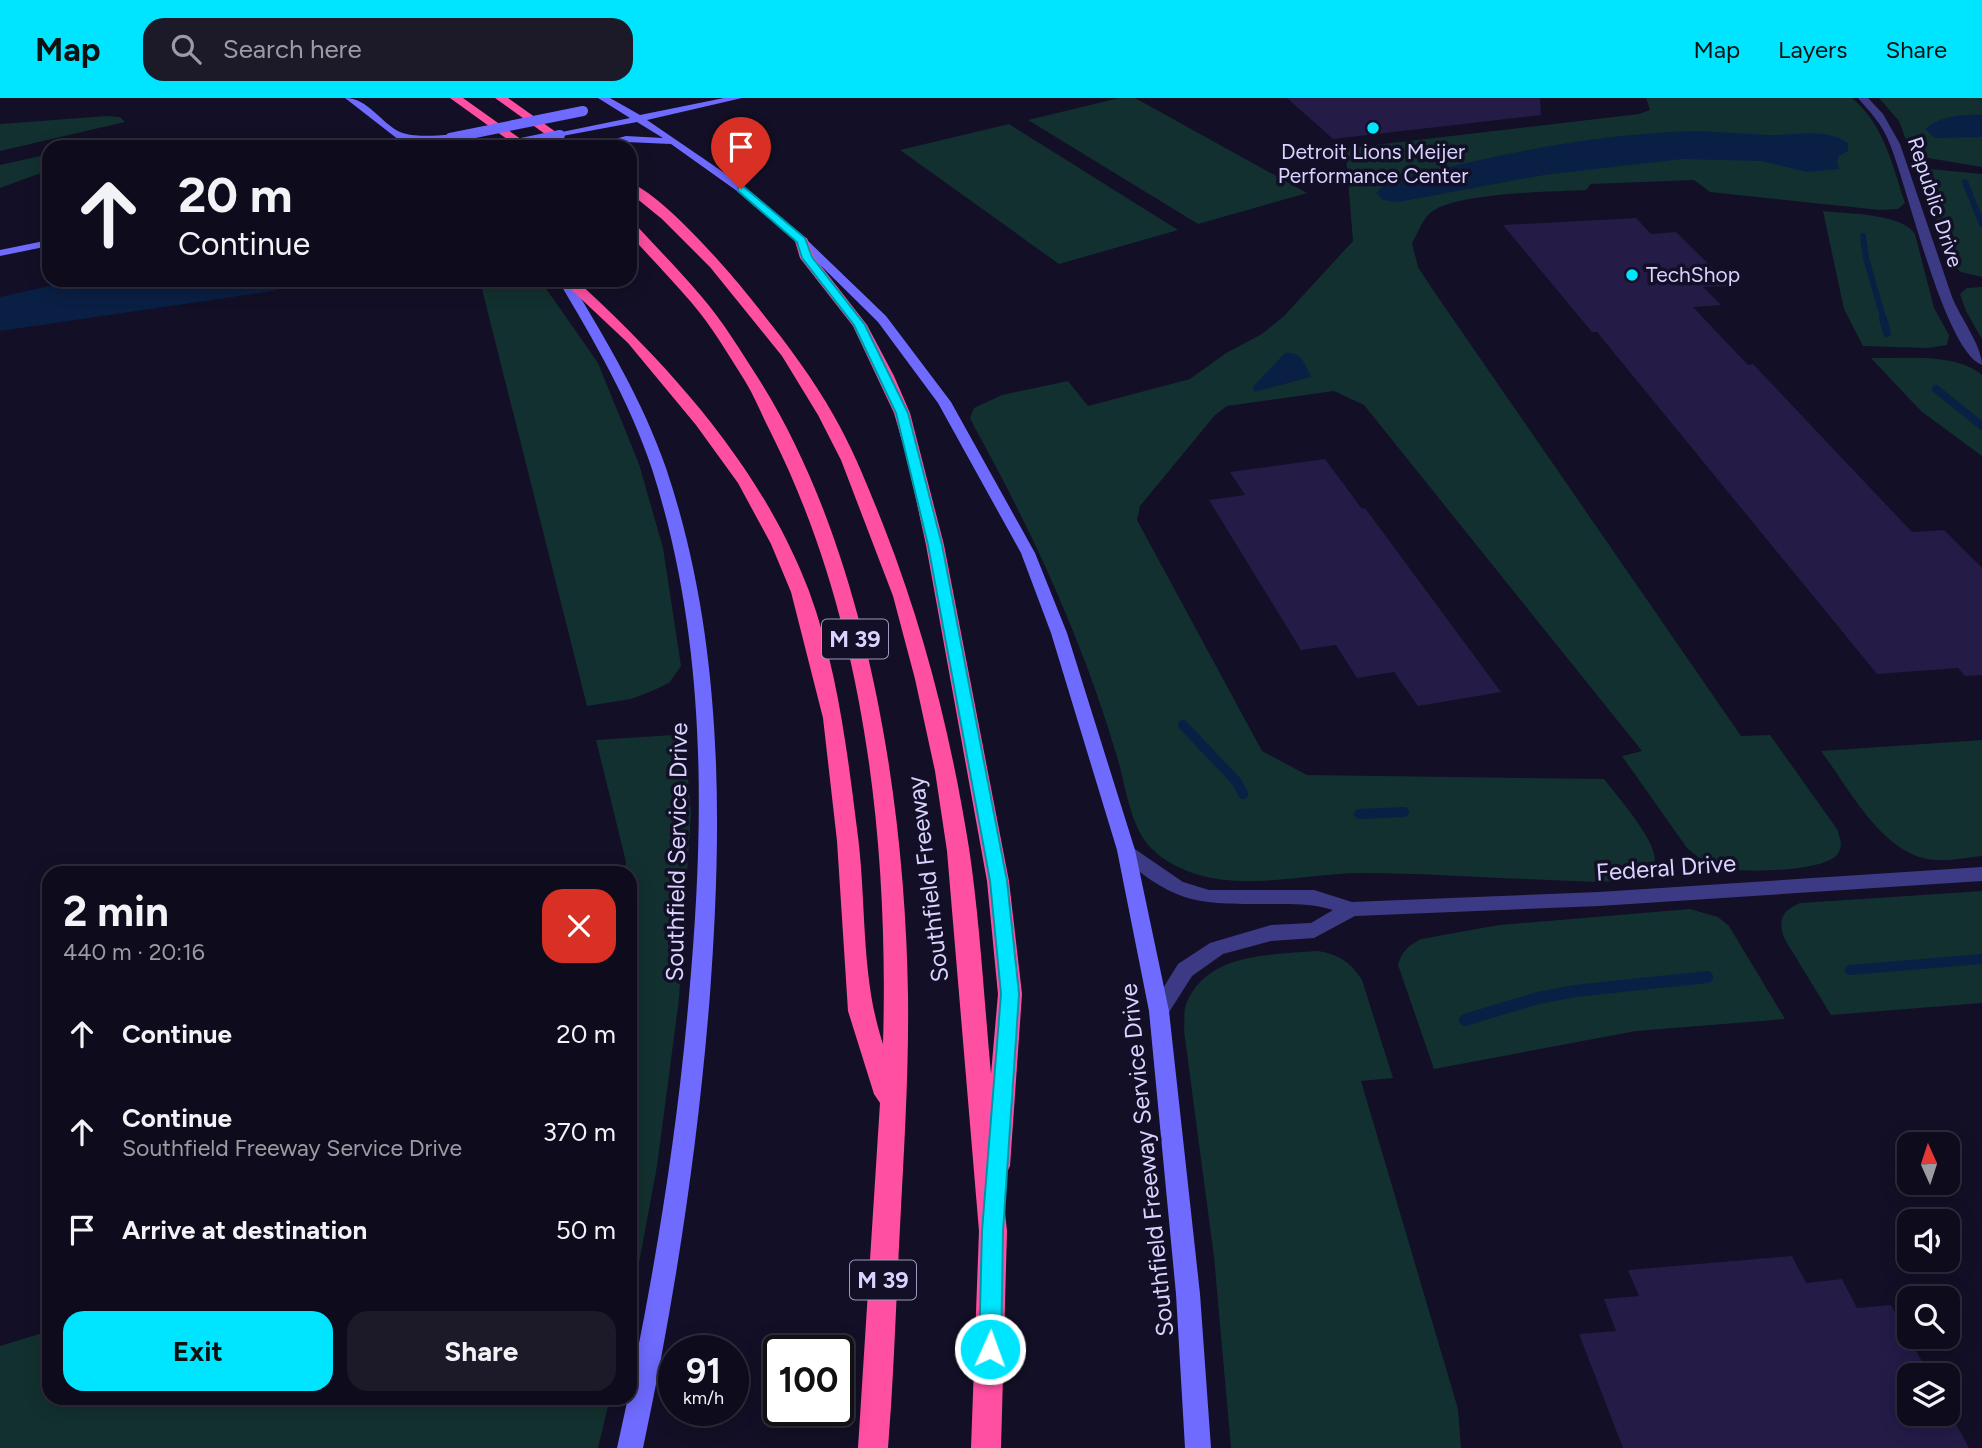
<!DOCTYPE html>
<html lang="en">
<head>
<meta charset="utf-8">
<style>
  body { margin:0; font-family:Figtree,sans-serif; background:#1c1929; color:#f1f3f6; height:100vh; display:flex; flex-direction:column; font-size:26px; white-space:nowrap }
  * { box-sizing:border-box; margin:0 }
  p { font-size:23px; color:#9b9ba3 }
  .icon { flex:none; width:38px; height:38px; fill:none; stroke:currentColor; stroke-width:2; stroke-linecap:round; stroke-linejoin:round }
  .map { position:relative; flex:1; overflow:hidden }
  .drawer { position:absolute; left:42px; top:768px; width:595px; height:539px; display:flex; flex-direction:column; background:#0e0b1c; border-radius:21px; box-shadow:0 4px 18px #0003,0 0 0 2px #2e2b3b }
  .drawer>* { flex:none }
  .hud { position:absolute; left:42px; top:42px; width:595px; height:147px; border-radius:21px; box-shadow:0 4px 18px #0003,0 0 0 2px #2e2b3b; background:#0e0b1c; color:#f1f3f6; overflow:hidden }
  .needle { width:46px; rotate:357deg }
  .controls { position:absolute; left:1897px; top:1034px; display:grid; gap:14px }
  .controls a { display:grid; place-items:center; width:63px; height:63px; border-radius:14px; background:#0e0b1c; box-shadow:0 4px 18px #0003,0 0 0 2px #2e2b3b; font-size:35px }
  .speed { position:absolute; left:658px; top:1237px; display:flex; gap:14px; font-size:35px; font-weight:700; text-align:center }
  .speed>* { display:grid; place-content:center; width:91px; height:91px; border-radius:50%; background:#0e0b1c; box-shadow:0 4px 18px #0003,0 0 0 2px #2e2b3b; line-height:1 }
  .speed small { font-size:18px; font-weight:400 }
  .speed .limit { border:4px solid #111; border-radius:10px; background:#fff; color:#111 }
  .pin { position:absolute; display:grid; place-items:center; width:60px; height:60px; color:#fff; margin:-72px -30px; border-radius:50% 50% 50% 0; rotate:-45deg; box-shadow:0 0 7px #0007 }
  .pin .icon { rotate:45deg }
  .me { position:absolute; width:77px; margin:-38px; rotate:2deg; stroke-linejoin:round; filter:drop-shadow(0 0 5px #0008) }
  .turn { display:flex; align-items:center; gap:24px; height:147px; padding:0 21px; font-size:32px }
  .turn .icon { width:91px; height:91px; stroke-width:2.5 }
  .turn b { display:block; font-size:49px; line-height:60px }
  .round { display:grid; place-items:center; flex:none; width:74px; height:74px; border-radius:21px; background:#1c1929 }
  .headline { display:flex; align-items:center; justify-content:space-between; height:119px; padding:0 21px }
  h1 { font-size:42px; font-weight:700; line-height:52px }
  .primary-button { display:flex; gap:14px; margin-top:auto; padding:14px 21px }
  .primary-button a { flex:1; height:80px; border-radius:21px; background:#00e5ff; color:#111; font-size:28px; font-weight:700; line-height:80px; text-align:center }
  .primary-button a+a { background:#1c1929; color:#f1f3f6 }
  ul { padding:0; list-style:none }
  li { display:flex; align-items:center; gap:21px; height:98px; padding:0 21px }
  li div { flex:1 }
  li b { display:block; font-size:26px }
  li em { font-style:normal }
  header { display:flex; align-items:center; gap:42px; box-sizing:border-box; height:98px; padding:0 35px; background:#00e5ff; color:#111 }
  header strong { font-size:33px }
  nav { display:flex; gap:38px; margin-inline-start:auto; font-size:24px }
  .search { width:490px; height:63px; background:#1c1929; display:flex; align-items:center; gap:18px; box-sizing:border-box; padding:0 24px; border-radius:21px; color:#9b9ba3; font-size:26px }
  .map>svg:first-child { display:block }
  .green { fill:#12302f }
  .water { fill:#0a1f44 }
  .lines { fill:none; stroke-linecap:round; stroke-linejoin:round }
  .stream-far3 { stroke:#0a1f44; stroke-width:6 }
  .stream-far2 { stroke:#0a1f44; stroke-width:8 }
  .stream-far1 { stroke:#0a1f44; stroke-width:10 }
  .stream { stroke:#0a1f44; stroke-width:12 }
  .building { fill:#241b47 }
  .street { fill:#3d3a85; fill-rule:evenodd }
  .secondary { fill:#6f6bff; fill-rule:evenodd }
  .highway { fill:#ff4fa3; fill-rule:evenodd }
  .secondary-bridge { stroke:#6f6bff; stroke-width:10 }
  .route { fill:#00e5ff; stroke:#0095a6; stroke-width:2 }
  .poi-dot { fill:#00e5ff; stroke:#130f26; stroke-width:2.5 }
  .labels { text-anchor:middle; stroke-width:7; stroke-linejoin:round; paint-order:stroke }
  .far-poi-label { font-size:21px; fill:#d9d4ff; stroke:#130f26 }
  .far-street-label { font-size:21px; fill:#d9d4ff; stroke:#130f26 }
  .shield { fill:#130f26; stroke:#9e99be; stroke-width:2 }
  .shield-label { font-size:23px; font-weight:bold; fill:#d9d4ff }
  .street-label { font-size:24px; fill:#d9d4ff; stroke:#130f26 }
</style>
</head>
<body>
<header>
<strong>Map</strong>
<div class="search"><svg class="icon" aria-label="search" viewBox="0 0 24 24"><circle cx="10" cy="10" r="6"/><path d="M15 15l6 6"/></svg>Search here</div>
<nav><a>Map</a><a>Layers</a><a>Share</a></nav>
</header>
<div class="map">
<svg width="1982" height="1350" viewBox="0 0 1982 1350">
  <rect width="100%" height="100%" fill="#130f26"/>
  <g class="green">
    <path d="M1119 0H1135L1307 95 1198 126 1028 22Z"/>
    <path d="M1646 0H1852C1884 27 1892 66 1905 105L1898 111 1880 112 1710 94 1694 82 1591 86 1586 92C1553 94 1449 94 1428 117 1421 125 1417 137 1412 145L1418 169 1433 192 1741 638 1770 637 1837 731C1840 740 1844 748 1837 757 1822 774 1742 775 1720 770 1707 766 1697 759 1687 750L1622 658 1642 653 1364 307 1334 293 1227 308 1215 317 1140 408 1137 422 1262 653 1307 677 1604 681C1616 697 1662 748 1654 767 1652 771 1646 776 1642 778 1618 787 1576 783 1550 782 1487 780 1424 775 1361 775 1291 776 1210 803 1153 752 1131 732 1126 690 1118 662 1084 545 1034 437 975 330L970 320 974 310 1002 297 1068 283 1088 308 1190 281 1226 255 1262 236 1284 218 1353 143 1346 58 1341 51 1639 16 1650 12Z"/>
    <path d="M1879 0H1982V69L1916 58 1909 50 1899 23Z"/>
    <path d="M107 18 120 19 125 24 0 53V26Z"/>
    <path d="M1009 26 1178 132 1059 166 900 52Z"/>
    <path d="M49 56V72L0 90V67Z"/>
    <path d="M1930 71 1982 76V179L1961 174 1951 166 1920 78V74Z"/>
    <path d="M1823 113C1848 116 1901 115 1915 136L1934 210 1949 237 1947 247 1928 250 1863 248 1844 211Z"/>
    <path d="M486 182H540L598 265 639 366 663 450 681 568 669 585 652 593 631 601 587 608 480 183Z"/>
    <path d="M1982 189V241L1966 213 1960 196 1967 190Z"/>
    <path d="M1871 260C1904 261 1955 254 1982 277V358L1921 313Z"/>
    <path d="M673 637 686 658 691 714 679 901 657 1068 630 1214V775H624L626 764 596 642Z"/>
    <path d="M1982 642V758C1965 760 1944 764 1927 761 1880 752 1848 689 1821 653Z"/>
    <path d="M1982 793V905L1831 917 1784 840C1778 821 1782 813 1800 805Z"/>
    <path d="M1690 811 1718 819 1729 828 1785 921 1636 933 1434 971 1398 867C1402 853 1408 848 1421 841L1499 827Z"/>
    <path d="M1317 853C1338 856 1351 864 1362 882L1393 980 1361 983 1458 1311 1461 1350H1231L1214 1159 1184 933C1185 925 1183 914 1186 906 1207 854 1271 857 1317 853Z"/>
    <path d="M49 1233V1300H610L598 1350H0V1248Z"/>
  </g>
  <g class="water">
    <path d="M1982 17V39L1935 40 1925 31C1940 18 1962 16 1982 17Z"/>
    <path d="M1698 33C1721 34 1745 36 1769 37 1797 38 1823 29 1848 45V53L1839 58 1837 64 1839 71 1807 74 1761 63 1682 61 1544 77 1398 104 1383 102 1376 95C1392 78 1423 75 1445 70 1528 50 1612 35 1698 33Z"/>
    <path d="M76 182H302L297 186 273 193 0 233V199Z"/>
    <path d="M1285 255C1302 253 1305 267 1311 279L1254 294 1253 289Z"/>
  </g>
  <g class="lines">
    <g class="stream-far3">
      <path d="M1965 84 1982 126"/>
      <path d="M1863 138 1866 160 1884 223"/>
    </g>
    <g class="stream-far2">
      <path d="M1883 221 1887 235"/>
      <path d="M1936 291 1982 328"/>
    </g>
    <g class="stream-far1">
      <path d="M1183 627 1237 684 1243 696"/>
      <path d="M1359 716 1404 714"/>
      <path d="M1850 872 1982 861"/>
    </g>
    <path class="stream" d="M1465 922 1538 900 1575 893 1707 879"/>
  </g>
  <g class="building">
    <path d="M1287 0H1540L1541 17 1333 41Z"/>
    <path d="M1636 120 1651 136 1676 134 1731 188 1703 189 1721 207 1693 209 1748 267 1753 266 1912 434 1944 432 1982 470V577L1965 578 1958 570 1877 576 1597 234H1592L1503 127Z"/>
    <path d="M1325 361 1362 411 1365 410 1501 594 1418 608 1394 574 1357 580 1336 547 1301 552 1209 402 1245 397 1230 374Z"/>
    <path d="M1792 1158 1806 1185 1842 1181 1857 1210 1891 1207 1930 1278H1909V1316H1948V1311L1969 1350H1623L1579 1236 1616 1233 1604 1201 1639 1198 1628 1172Z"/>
  </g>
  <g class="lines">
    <g class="street">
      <path d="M1858 0H1868L1883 16 1900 46 1952 199C1960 219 1982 248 1982 267 1944 253 1907 85 1889 44 1882 26 1870 14 1858 0Z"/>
      <path d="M1126 745 1183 784 1209 792H1314L1352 804 1599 794 1982 769V783L1599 808 1355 818 1314 840 1271 843 1223 856 1192 878 1166 919 1159 921 1152 919 1149 913 1178 866 1210 845 1271 827 1311 825 1333 812C1311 805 1291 806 1269 806 1196 806 1176 806 1119 757L1117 752 1119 747Z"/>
    </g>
    <g class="secondary">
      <path d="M345 0C368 0 381 25 400 34 414 40 435 37 450 37L455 40 450 43 412 42 419 49H408Z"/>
      <path d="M598 0H610L640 17 724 0H742L647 22 745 89 806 141 886 218 951 304 1035 455 1067 535 1135 752 1169 913 1200 1196 1211 1350H1185L1176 1196 1149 913 1117 752 1051 535 1021 455 938 305 878 224 798 145 737 93 671 46 626 44 604 49H586L626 38 663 40 637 24 557 39V35L630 20Z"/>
      <path d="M512 44 515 45 516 49H495Z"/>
      <path d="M49 142V148L0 158V152Z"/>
      <path d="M558 182H570C606 242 643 303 666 370 723 539 723 720 710 896 698 1049 675 1200 643 1350H617C650 1203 676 1050 689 898 705 721 707 542 652 371 630 304 594 243 558 182Z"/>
    </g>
    <g class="highway">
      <path d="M450 0H463L532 49H518Z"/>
      <path d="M495 0H508L577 49H563Z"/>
      <path d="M630 85C658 94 718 161 738 185 773 228 807 270 834 318 854 353 869 391 884 429 925 534 951 638 969 750 980 824 984 901 991 976L998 896 987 783 926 447 907 360 894 315 853 228 800 160 795 143 797 140H807L814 159 867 227 894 278 910 315 944 447 1009 783 1022 896 1010 1068 1006 1076 1001 1078 1007 1133 1001 1350H971L979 1133 947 753 935 673 915 581 893 498 841 362 818 317 782 258 710 169 662 121 630 95Z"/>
      <path d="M630 125 635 126C657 150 680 173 701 198 723 223 742 255 760 283 866 452 905 699 908 896 909 974 904 1051 900 1129 896 1203 894 1277 888 1350H858L880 1005 874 996 848 913 837 743 823 620 791 494 771 446 738 385 696 327 628 245 561 182H576C671 269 762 370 809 493 837 569 847 651 857 731 867 802 860 877 883 946 889 741 864 520 771 335 762 318 755 299 745 283 728 256 711 227 691 204 671 181 650 159 630 137Z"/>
    </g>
    <g class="secondary-bridge">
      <path d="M450 40 583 13"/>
      <path d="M512 47 560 37"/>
    </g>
  </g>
  <path class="route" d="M738 89H744L805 140 812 159 865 227 908 315 942 447 1007 783 1019 896 1003 1133 1001 1251 998 1259 990 1262 982 1259 979 1251 982 1133 1001 896 990 783 928 447 896 315 854 227 802 160 797 144 738 93Z"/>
  <g class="poi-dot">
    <circle cx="1373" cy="30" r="7"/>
    <circle cx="1632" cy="177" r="7"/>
  </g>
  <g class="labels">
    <g class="far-poi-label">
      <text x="1373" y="61">Detroit Lions Meijer<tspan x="1373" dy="24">Performance Center</tspan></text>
      <text x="1646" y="184" text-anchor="start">TechShop</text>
    </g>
    <g class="far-street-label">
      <text transform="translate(1935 104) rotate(72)" y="7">Republic Drive</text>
    </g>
    <g class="shield">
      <rect x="822" y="521.5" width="66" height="39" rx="5"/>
      <rect x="850" y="1162.5" width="66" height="39" rx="5"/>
    </g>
    <g class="shield-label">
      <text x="855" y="549">M 39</text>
      <text x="883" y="1190">M 39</text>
    </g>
    <g class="street-label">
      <text transform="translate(677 754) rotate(-89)" y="8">Southfield Service Drive</text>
      <text transform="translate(1666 770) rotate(-4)" y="8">Federal Drive</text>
      <text transform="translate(928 781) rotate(-97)" y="8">Southfield Freeway</text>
      <text transform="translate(1147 1062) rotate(-96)" y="8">Southfield Freeway Service Drive</text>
    </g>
  </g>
</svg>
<div class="controls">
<a><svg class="needle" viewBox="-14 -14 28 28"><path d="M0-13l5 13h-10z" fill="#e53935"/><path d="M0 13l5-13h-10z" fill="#9b9ba3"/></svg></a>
<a><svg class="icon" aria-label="sound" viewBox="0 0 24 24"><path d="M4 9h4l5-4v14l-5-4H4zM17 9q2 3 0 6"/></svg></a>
<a><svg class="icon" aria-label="search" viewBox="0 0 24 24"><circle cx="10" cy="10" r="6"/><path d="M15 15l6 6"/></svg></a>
<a><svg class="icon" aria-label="layers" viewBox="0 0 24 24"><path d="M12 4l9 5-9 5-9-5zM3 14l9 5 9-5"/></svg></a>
</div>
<div class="speed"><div>91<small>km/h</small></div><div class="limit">100</div></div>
<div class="pin" style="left:741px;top:91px;background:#d93025"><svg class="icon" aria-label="arrive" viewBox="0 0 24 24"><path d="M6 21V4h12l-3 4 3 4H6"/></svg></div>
<svg class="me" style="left:990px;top:1251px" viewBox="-20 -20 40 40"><circle r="17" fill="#00e5ff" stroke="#fff" stroke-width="3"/><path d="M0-11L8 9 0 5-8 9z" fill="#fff"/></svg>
<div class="hud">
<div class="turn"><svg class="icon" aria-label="ahead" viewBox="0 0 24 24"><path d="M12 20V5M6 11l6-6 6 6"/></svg><div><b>20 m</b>Continue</div></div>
</div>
<section class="drawer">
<div class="headline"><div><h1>2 min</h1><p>440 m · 20:16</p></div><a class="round" style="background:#d93025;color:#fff"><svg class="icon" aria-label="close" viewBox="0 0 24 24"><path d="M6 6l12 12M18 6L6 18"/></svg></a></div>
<ul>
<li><svg class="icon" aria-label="ahead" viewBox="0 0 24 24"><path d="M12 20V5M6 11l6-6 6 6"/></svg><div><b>Continue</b></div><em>20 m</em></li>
<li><svg class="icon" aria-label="ahead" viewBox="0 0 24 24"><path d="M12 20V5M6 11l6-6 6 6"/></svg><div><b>Continue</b><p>Southfield Freeway Service Drive</p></div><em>370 m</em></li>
<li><svg class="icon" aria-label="arrive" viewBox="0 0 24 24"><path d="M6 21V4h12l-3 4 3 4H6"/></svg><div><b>Arrive at destination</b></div><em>50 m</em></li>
</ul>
<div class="primary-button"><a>Exit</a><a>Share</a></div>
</section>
</div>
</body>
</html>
